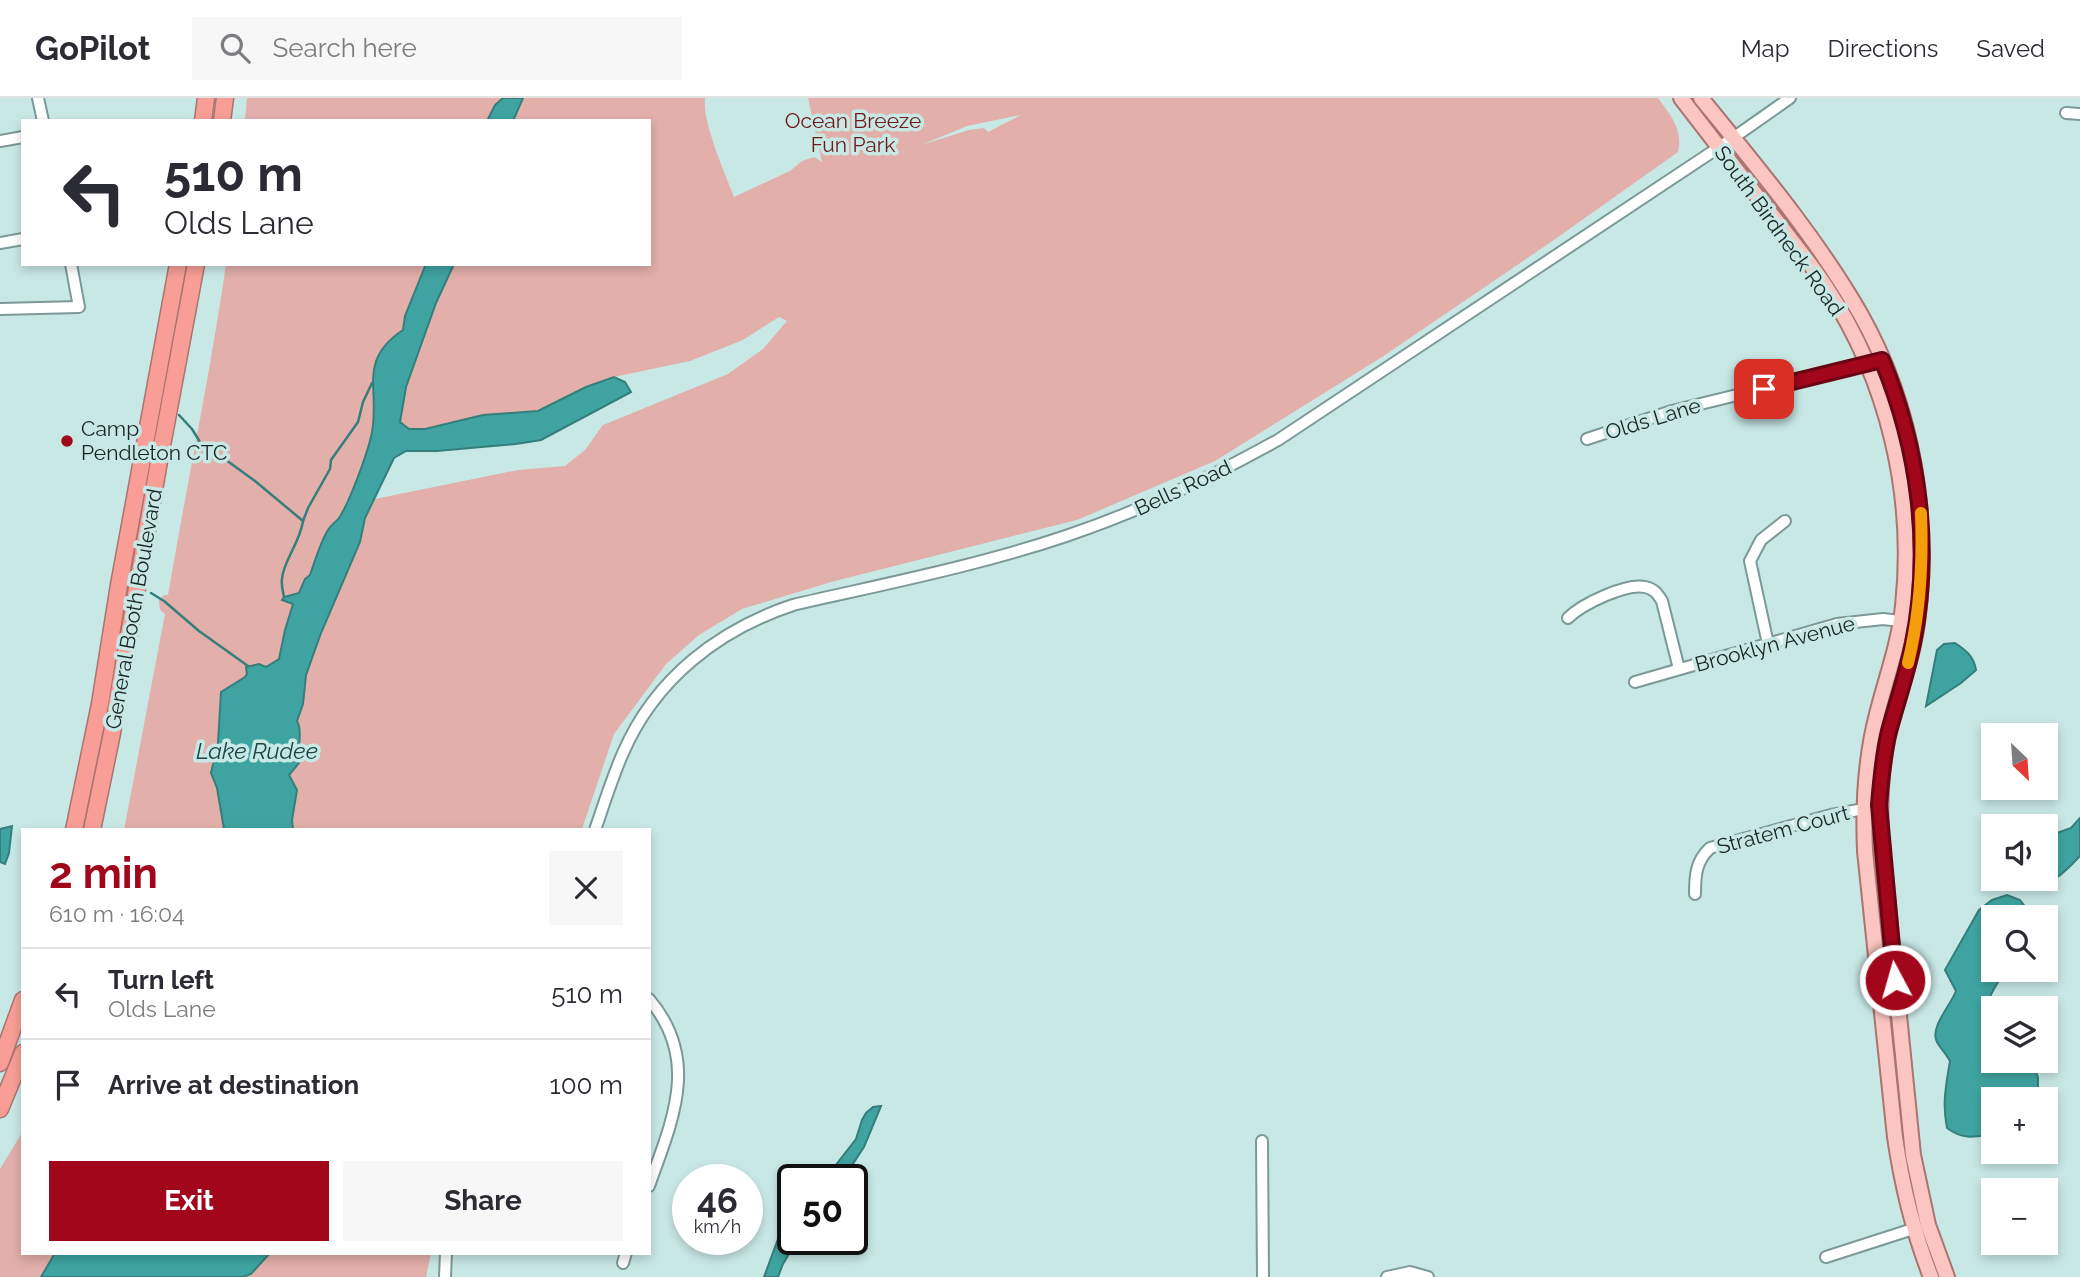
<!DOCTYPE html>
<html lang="en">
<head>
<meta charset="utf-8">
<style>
  body { margin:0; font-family:Raleway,sans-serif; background:#f7f7f7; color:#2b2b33; height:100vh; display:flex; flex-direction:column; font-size:26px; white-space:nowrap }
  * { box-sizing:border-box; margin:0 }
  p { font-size:23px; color:#7c7c81 }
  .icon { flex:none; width:38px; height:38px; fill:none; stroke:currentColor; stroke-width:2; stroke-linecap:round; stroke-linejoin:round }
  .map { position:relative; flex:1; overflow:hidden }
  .panel { position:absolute; left:21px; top:730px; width:630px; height:427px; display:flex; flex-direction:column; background:#fff; border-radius:0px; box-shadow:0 4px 10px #0003 }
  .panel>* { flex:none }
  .banner { position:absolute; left:21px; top:21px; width:630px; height:147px; border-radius:0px; box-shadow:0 4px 10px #0003; background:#fff; color:#2b2b33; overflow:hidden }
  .needle { width:46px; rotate:155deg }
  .tools { position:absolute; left:1981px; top:625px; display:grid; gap:14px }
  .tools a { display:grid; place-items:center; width:77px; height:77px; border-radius:0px; background:#fff; box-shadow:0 4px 10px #0003; font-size:35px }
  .speed { position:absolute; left:672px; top:1066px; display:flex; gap:14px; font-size:35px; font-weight:700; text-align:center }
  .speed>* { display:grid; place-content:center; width:91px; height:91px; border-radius:50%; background:#fff; box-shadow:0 4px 10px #0003; line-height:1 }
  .speed small { font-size:18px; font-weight:400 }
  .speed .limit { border:4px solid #111; border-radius:10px; background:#fff; color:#111 }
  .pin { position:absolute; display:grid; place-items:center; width:60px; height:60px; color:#fff; margin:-30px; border-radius:14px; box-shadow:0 4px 10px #0006 }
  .me { position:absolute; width:77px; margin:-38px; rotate:354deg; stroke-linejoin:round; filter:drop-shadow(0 0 5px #0008) }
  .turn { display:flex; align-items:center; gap:24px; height:147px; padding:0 28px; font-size:32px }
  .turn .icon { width:91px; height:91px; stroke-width:2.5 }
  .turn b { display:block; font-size:49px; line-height:60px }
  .round { display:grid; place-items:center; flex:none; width:74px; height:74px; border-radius:0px; background:#f7f7f7 }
  .summary { display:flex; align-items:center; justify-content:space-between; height:119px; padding:0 28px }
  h1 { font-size:42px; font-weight:700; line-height:52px; color:#a2061b }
  .button { display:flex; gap:14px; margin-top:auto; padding:14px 28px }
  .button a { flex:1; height:80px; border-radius:0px; background:#a2061b; color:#fff; font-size:28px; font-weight:700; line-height:80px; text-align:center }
  .button a+a { background:#f7f7f7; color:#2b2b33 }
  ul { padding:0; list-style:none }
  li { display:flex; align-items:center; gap:21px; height:91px; padding:0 28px; border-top:2px solid #e1e1e2 }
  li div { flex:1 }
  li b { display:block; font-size:26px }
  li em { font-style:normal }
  header { display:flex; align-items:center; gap:42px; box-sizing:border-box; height:98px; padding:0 35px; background:#fff; border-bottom:2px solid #e1e1e2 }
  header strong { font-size:33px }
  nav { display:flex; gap:38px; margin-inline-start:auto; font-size:24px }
  .search { width:490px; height:63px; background:#f7f7f7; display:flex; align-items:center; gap:18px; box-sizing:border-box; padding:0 24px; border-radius:0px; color:#7c7c81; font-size:26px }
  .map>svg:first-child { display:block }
  .green { fill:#e2afaa; fill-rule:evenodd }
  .water { fill:#3fa4a1; stroke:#347e7c; stroke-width:2 }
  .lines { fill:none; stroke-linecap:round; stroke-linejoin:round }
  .stream { stroke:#347e7c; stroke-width:2.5 }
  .minor-casing { stroke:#7a9997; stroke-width:14 }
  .major-casing { stroke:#aa746f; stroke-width:18 }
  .highway-casing { stroke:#aa746f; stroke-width:19 }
  .minor { stroke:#fff; stroke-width:10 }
  .major { stroke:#fbc5c1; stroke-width:14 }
  .highway { stroke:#f89e97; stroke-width:16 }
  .route-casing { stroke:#690412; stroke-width:18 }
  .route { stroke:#a2061b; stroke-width:12 }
  .slow { stroke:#f59e0b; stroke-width:12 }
  .poi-dot { fill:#a2061b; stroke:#c8e8e6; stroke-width:2.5 }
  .labels { text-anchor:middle; stroke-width:7; stroke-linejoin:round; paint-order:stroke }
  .park-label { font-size:21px; fill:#71181a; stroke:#c8e8e6 }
  .street-label { font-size:21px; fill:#192525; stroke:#c8e8e6 }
  .poi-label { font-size:21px; fill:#192525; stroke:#c8e8e6; text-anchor:start }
  .water-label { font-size:23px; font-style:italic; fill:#194645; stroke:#c8e8e6 }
</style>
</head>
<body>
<header>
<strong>GoPilot</strong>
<div class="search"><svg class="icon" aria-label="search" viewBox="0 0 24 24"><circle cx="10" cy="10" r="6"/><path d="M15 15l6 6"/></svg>Search here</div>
<nav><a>Map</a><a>Directions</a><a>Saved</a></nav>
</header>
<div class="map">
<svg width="2080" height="1179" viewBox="0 0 2080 1179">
  <rect width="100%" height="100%" fill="#c8e8e6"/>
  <g class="green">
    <path d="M247 0H503L499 4 491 23H245Z"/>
    <path d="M523 0H705C702 24 725 75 734 99L790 73 802 63 814 59 822 64 808 0H1658C1671 18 1683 31 1678 54L1551 144 1382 259 1215 363 1077 422 831 484 742 511 699 537 666 566 614 636 582 731H293L292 722 297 693 289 677 299 665C297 652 302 633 297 623L303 606 305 577 321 535 360 444 365 420 375 401 518 372 565 368 585 352 603 327 728 276 763 251 787 223 779 219 743 242 690 263 614 279 586 289 538 313 483 317 425 331H409L400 324 406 289 436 205 454 166H649V23H513ZM1021 17 988 34 984 30 969 32 921 47 967 28Z"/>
    <path d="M226 166H431L374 300C378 337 355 388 338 421L264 731 124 732 165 516 160 512 159 502 164 497H168C187 386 210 277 226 166Z"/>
    <path d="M23 1033V1155H228L215 1179H0V1071Z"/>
    <path d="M270 1155H431L426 1179H243L251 1176Z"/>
  </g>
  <g class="water">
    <path d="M503 0H523L513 23H487L495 7Z"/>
    <path d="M426 166H454L436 205 406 289 400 324 409 331H425L483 317 538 313 586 289 614 279 625 284 631 294 541 342 516 346 437 353H406L394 360 365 420 360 444 321 535 306 577 303 606 297 623C303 633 297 652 299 665L289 677 297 692 292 722 293 731H224L217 690 211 675 218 645 221 594 245 579 247 576 246 569 259 566 266 569 279 561 285 532 293 506 282 502 284 499 299 495 305 481 310 477C315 463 320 445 328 432 331 427 336 424 339 420 350 403 366 359 371 339 382 294 355 264 403 232L405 218Z"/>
    <path d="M1955 545C1966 552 1974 559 1976 572L1961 585 1926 608 1937 552 1944 546Z"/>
    <path d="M2080 720V758C2067 772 2055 783 2038 790L2028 781 2046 780V739L2071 730Z"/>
    <path d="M12 728 9 755 5 766 0 764V731Z"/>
    <path d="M2007 797 2020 802 2033 819H1993V872H2006C1995 888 1985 902 1986 923L1993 927V962L2033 963 2038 980V1001H1993V1036C1974 1039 1963 1042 1947 1030 1942 1005 1946 988 1950 963 1946 956 1941 951 1937 944 1929 930 1951 907 1956 893L1945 872 1979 812 1992 802Z"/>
    <path d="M881 1008 864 1049 843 1081H825L856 1041 862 1022 866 1015 873 1009Z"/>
    <path d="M793 1125V1141H798L783 1166 778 1179H764L778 1141Z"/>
    <path d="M55 1155H270L251 1176 243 1179H41Z"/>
  </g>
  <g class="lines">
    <g class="stream">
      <path d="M179 317 192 331 203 349 226 362 255 383 303 423C300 445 283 463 282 481 281 487 283 494 284 499"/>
      <path d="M303 423 308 410 330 371 331 362 358 324 363 304 372 285"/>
      <path d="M151 495 164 503 199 533 248 568"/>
    </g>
    <g class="minor-casing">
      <g id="minor">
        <path d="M38 0 43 23"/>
        <path d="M2066 15 2080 16"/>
        <path d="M0 43 23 39"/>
        <path d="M0 145 23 141"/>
        <path d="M0 211 79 209 71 166"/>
        <path d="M1587 341 1672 313 1871 264"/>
        <path d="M1568 520C1582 506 1626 485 1645 489 1654 491 1657 495 1662 503L1679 571"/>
        <path d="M1768 546 1750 463 1761 442 1785 423"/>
        <path d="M1635 584 1837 526 1883 521 1917 525"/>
        <path d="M595 732C604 706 612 680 623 655 655 581 718 532 793 507 884 486 977 468 1066 438 1140 413 1210 380 1278 342L1733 40 1790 0"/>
        <path d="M1695 796C1695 777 1696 763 1710 750L1831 717 1864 711"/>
        <path d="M649 901C701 962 672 1023 649 1088"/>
        <path d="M1262 1043 1263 1179"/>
        <path d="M1826 1159 1913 1131"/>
        <path d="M623 1165 626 1155"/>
        <path d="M445 1179 446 1155"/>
        <path d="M1387 1179 1410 1174 1428 1179"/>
      </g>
    </g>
    <g class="major-casing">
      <g id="major">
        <path d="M1681 0C1711 39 1741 78 1772 117 1790 141 1810 164 1826 189 1888 282 1915 397 1903 508 1899 546 1886 580 1877 616 1865 662 1863 706 1865 753L1895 1039C1902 1087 1913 1133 1931 1179"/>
        <path d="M1701 0C1757 69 1817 140 1861 217 1913 310 1931 421 1917 525 1912 564 1897 600 1888 638 1881 671 1879 704 1881 738L1913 1057 1928 1127 1947 1179"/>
      </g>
    </g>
    <g class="highway-casing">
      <g id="highway">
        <path d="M203 23 206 0"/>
        <path d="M222 23 225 0"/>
        <path d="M74 732 100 606 119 487 178 166"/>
        <path d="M92 732 112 635 158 369 196 166"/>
        <path d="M0 965 23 902"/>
        <path d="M0 1011 23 955"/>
      </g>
    </g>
    <use href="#minor" class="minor"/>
    <use href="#major" class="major"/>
    <use href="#highway" class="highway"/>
  </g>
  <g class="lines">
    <g class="route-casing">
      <path id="route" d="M1764 291 1882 262C1919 351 1932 451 1913 545 1907 575 1897 604 1889 633 1883 657 1881 683 1879 707L1895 882"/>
    </g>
    <use href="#route" class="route"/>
    <path class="slow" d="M1908 565C1920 516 1923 465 1921 415"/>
  </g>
  <circle class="poi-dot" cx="67" cy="343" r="7"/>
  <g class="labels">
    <g class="park-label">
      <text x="853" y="30">Ocean Breeze<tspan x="853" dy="24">Fun Park</tspan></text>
    </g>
    <g class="street-label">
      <text transform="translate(1779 133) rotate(54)" y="7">South Birdneck Road</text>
      <text transform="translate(1653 321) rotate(-17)" y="7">Olds Lane</text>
      <text transform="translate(1183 390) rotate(-25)" y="7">Bells Road</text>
      <text transform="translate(134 511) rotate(-80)" y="7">General Booth Boulevard</text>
      <text transform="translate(1775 546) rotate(-15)" y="7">Brooklyn Avenue</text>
      <text transform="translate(1783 732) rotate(-15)" y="7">Stratem Court</text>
    </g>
    <g class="poi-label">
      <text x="81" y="338">Camp<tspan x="81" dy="24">Pendleton CTC</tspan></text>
    </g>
    <g class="water-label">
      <text x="257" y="661">Lake Rudee</text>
    </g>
  </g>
</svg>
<div class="tools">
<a><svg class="needle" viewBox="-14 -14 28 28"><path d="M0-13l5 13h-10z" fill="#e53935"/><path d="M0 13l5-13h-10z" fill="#7c7c81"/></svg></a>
<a><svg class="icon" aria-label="sound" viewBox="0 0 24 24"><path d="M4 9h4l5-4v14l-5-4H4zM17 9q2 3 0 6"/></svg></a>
<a><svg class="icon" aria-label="search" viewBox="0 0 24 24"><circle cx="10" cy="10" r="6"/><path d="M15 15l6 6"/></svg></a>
<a><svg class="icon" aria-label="layers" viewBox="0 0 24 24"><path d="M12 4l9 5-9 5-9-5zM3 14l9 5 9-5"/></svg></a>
<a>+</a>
<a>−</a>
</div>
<div class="speed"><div>46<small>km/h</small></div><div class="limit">50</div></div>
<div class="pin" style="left:1764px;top:291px;background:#d93025"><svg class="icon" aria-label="arrive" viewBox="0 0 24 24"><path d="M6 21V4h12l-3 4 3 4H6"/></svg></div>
<svg class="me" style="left:1895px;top:882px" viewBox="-20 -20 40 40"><circle r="17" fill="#a2061b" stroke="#fff" stroke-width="3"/><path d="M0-11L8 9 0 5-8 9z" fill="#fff"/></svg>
<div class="banner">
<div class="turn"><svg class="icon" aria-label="left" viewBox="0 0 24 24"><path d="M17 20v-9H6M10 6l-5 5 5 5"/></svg><div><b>510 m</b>Olds Lane</div></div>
</div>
<section class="panel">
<div class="summary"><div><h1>2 min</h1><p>610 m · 16:04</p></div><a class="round"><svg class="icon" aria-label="close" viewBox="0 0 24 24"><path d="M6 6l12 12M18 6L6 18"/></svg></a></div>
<ul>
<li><svg class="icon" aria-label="left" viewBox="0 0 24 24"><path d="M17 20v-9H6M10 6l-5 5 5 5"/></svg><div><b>Turn left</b><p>Olds Lane</p></div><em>510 m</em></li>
<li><svg class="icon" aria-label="arrive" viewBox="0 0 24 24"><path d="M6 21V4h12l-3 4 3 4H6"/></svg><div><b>Arrive at destination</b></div><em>100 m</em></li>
</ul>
<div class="button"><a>Exit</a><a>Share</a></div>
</section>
</div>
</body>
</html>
